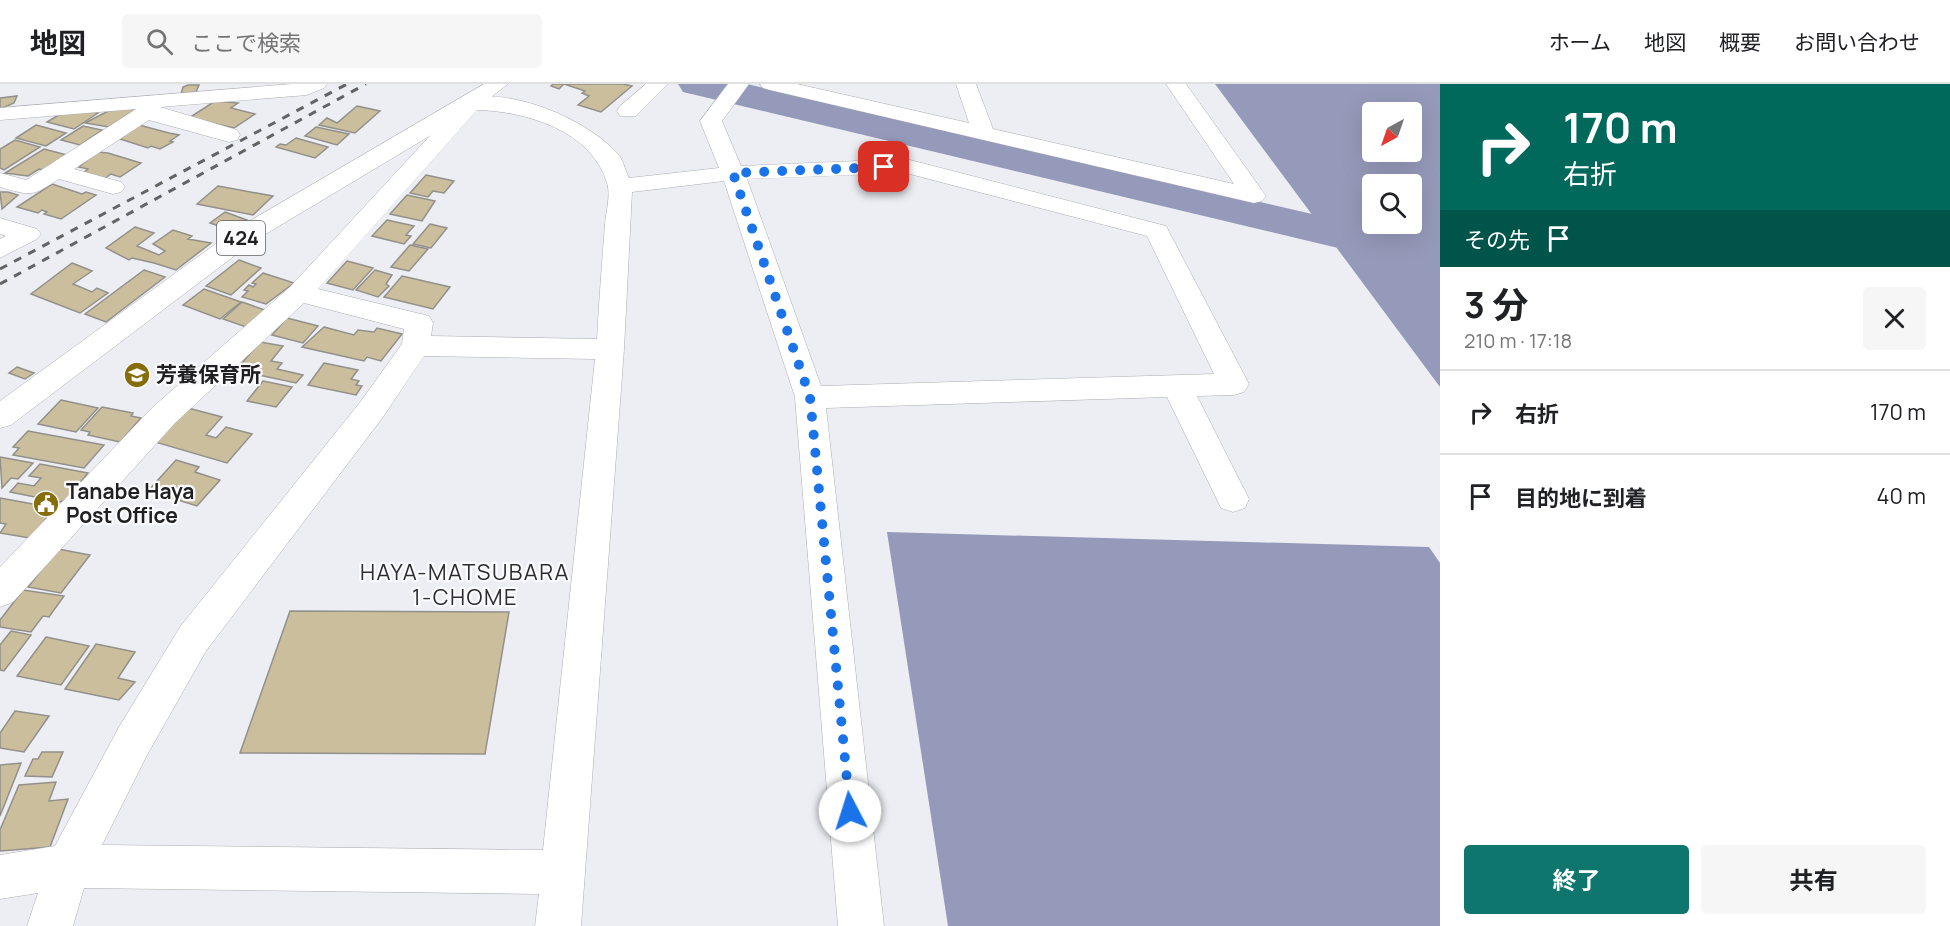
<!DOCTYPE html>
<html lang="ja">
<head>
<meta charset="utf-8">
<style>
  body { margin:0; font-family:Manrope,"Noto Sans JP",sans-serif; background:#f6f6f6; color:#202124; height:100vh; display:flex; flex-direction:column; font-size:22px; white-space:nowrap }
  * { box-sizing:border-box; margin:0 }
  p { font-size:20px; color:#757577 }
  .icon { flex:none; width:33px; height:33px; fill:none; stroke:currentColor; stroke-width:2; stroke-linecap:round; stroke-linejoin:round }
  .map { position:relative; flex:1; overflow:hidden }
  .drawer { display:flex; flex-direction:column; background:#fff; width:510px }
  .drawer>* { flex:none }
  .hud { background:#00695c; color:#fff; overflow:hidden }
  .needle { width:39px; rotate:220deg }
  .tools { position:absolute; left:1362px; top:18px; display:grid; gap:12px }
  .tools a { display:grid; place-items:center; width:60px; height:60px; border-radius:6px; background:#fff; box-shadow:0 6px 24px #0002; font-size:30px }
  .pin { position:absolute; display:grid; place-items:center; width:51px; height:51px; color:#fff; margin:-26px; border-radius:12px; box-shadow:0 3px 9px #0006 }
  .me { position:absolute; width:66px; margin:-33px; rotate:355deg; stroke-linejoin:round; filter:drop-shadow(0 0 4px #0008) }
  .turn { display:flex; align-items:center; gap:21px; height:126px; padding:0 24px; font-size:27px }
  .turn .icon { width:78px; height:78px; stroke-width:2.5 }
  .turn b { display:block; font-size:42px; line-height:51px }
  .then { display:flex; align-items:center; height:57px; padding:0 24px; background:#0003; gap:12px; font-size:22px }
  .round { display:grid; place-items:center; flex:none; width:63px; height:63px; border-radius:6px; background:#f6f6f6 }
  .head { display:flex; align-items:center; justify-content:space-between; height:102px; padding:0 24px }
  h1 { font-size:36px; font-weight:700; line-height:45px }
  .button { display:flex; gap:12px; margin-top:auto; padding:12px 24px }
  .button a { flex:1; height:69px; border-radius:6px; background:#0f766e; color:#fff; font-size:24px; font-weight:700; line-height:69px; text-align:center }
  .button a+a { background:#f6f6f6; color:#202124 }
  ul { padding:0; list-style:none }
  li { display:flex; align-items:center; gap:18px; height:84px; padding:0 24px; border-top:2px solid #e0e0e0 }
  li div { flex:1 }
  li b { display:block; font-size:22px }
  li em { font-style:normal }
  header { display:flex; align-items:center; gap:36px; box-sizing:border-box; height:84px; padding:0 30px; background:#fff; border-bottom:2px solid #e0e0e0 }
  header strong { font-size:28px }
  nav { display:flex; gap:33px; margin-inline-start:auto; font-size:21px }
  .search { width:420px; height:54px; background:#f6f6f6; display:flex; align-items:center; gap:15px; box-sizing:border-box; padding:0 21px; border-radius:6px; color:#757577; font-size:22px }
  main { display:flex; flex:1; min-height:0 }
  .map>svg:first-child { display:block }
  .water { fill:#969aba; fill-rule:evenodd }
  .lines { fill:none; stroke-linecap:round; stroke-linejoin:round }
  .river { fill:#969aba; fill-rule:evenodd }
  .building { fill:#cabe9d; stroke:#92908b; stroke-width:1.5 }
  .minor-casing { stroke:#acadb2; stroke-width:1 }
  .highway-casing { stroke:#acadb2; stroke-width:1 }
  .minor { fill:#fff; fill-rule:evenodd }
  .highway { fill:#fff; fill-rule:evenodd }
  .rail { stroke:#636366; stroke-width:3; stroke-dasharray:8 8; stroke-linecap:butt }
  .route { stroke:#1a73e8; stroke-width:10; stroke-dasharray:0 18 }
  .labels { text-anchor:middle; stroke-width:4.5; stroke-linejoin:round; paint-order:stroke }
  .shield { fill:#fbfbfe; stroke:#626264; stroke-width:1.5 }
  .shield-label { font-size:20px; font-weight:bold; fill:#202022 }
  .poi-label { font-size:21px; font-weight:bold; fill:#202022; stroke:#fbfbfe; text-anchor:start }
  .neighbourhood-label { font-size:22px; letter-spacing:1.5px; fill:#2c2c30; stroke:#fbfbfe }
</style>
</head>
<body>
<header>
<strong>地図</strong>
<div class="search"><svg class="icon" aria-label="search" viewBox="0 0 24 24"><circle cx="10" cy="10" r="6"/><path d="M15 15l6 6"/></svg>ここで検索</div>
<nav><a>ホーム</a><a>地図</a><a>概要</a><a>お問い合わせ</a></nav>
</header>
<main>
<div class="map">
<svg width="1440" height="842" viewBox="0 0 1440 842">
  <rect width="100%" height="100%" fill="#edeef3"/>
  <g class="water">
    <path d="M1215 0H1440V303ZM1372 28H1412V68H1372ZM1372 100H1412V140H1372Z"/>
    <path d="M887 448 1429 463 1440 479V842H948Z"/>
  </g>
  <g class="lines">
    <path class="river" d="M678 0H747L1338 136 1354 140 1361 150 1354 160 1338 164 683 8Z"/>
  </g>
  <g class="building">
    <path d="M553 0H623L632 2 601 28 578 21 589 12 582 9 585 7 564 0 559 5 551 2Z"/>
    <path d="M188 1H199L196 8 181 10 183 3Z"/>
    <path d="M17 12 14 19 0 25V14Z"/>
    <path d="M215 17 238 19 231 24 255 30 234 44 189 34Z"/>
    <path d="M122 20 138 24 109 43 85 39Z"/>
    <path d="M357 22 380 27 355 49 319 41 327 34 337 39Z"/>
    <path d="M78 25 98 29 74 45 47 38 62 29Z"/>
    <path d="M36 41 66 49 46 62 16 54Z"/>
    <path d="M139 41 169 49 179 51 170 57 173 58 160 65 151 62 148 64 120 55Z"/>
    <path d="M83 42 102 46 80 61 61 56Z"/>
    <path d="M316 43 349 50 337 61 305 52Z"/>
    <path d="M296 54 328 63 315 74 276 63 280 60 286 61Z"/>
    <path d="M15 56 40 63 4 86 0 84V65Z"/>
    <path d="M44 65 67 71 44 86 39 85 28 92 5 89Z"/>
    <path d="M97 68 108 69 141 79 120 93 111 90 104 95 83 89 88 85 79 83Z"/>
    <path d="M426 91 454 97 444 109 433 107 428 113 410 109Z"/>
    <path d="M52 100 82 110 86 108 96 111 61 135 44 130 47 128 42 126 38 129 17 123Z"/>
    <path d="M218 102 273 112 253 131 197 120Z"/>
    <path d="M0 108H8L18 111 2 125Z"/>
    <path d="M407 111 435 117 422 137 390 130Z"/>
    <path d="M225 128 247 136 233 147 210 139Z"/>
    <path d="M387 136 414 142 406 151 411 152 404 160 372 152Z"/>
    <path d="M430 140 447 144 431 164 413 160Z"/>
    <path d="M135 143 154 149 137 162 159 171 165 167 153 160 173 146 192 152 188 155 211 159 176 186 154 179 132 174 129 176 106 164Z"/>
    <path d="M410 161 428 165 409 187 391 183Z"/>
    <path d="M239 176 261 184 231 211 206 202Z"/>
    <path d="M347 177 373 184 353 206 327 199Z"/>
    <path d="M72 179 92 187 73 200 92 208 97 204 108 209 80 229 31 210Z"/>
    <path d="M144 186 165 193 106 238 85 230Z"/>
    <path d="M375 186 392 191 386 200 389 202 378 213 356 206Z"/>
    <path d="M263 189 294 199 266 220 242 213 248 207 244 206 249 201 253 203 256 200 252 199Z"/>
    <path d="M402 192 450 203 433 225 384 213Z"/>
    <path d="M204 205 241 218 220 235 183 221Z"/>
    <path d="M242 218 265 226 246 243 223 235Z"/>
    <path d="M287 234 318 242 303 259 272 251Z"/>
    <path d="M324 243 354 251 358 246 374 248 377 244 402 250 381 277 367 273 364 277 302 263Z"/>
    <path d="M260 258 283 262 271 277 282 279 277 285 303 291 296 299 236 286Z"/>
    <path d="M324 279 358 286 351 295 359 297 356 301 362 302 356 311 308 301Z"/>
    <path d="M17 283 34 289 25 295 9 289Z"/>
    <path d="M263 297 292 303 276 323 247 317Z"/>
    <path d="M61 316 98 324 76 348 38 340Z"/>
    <path d="M102 323 133 329 131 332 141 334 120 358 88 351 90 348 81 346Z"/>
    <path d="M188 324 222 333 206 351 216 354 226 343 252 350 227 379 155 358Z"/>
    <path d="M28 347 104 361 84 384 13 371 19 364 13 363Z"/>
    <path d="M0 373 33 379 18 395 11 394 2 404Z"/>
    <path d="M176 376 199 383 195 388 220 396 197 422 148 407Z"/>
    <path d="M40 380 88 389 66 416 60 418 10 408 18 399 34 402 41 394 29 392Z"/>
    <path d="M0 414 55 424 30 454 0 449 6 440 0 439Z"/>
    <path d="M58 465 90 471 61 509 28 503Z"/>
    <path d="M23 506 64 512 49 533 43 532 31 548 0 543V536Z"/>
    <path d="M290 527 509 528 485 670 240 669Z"/>
    <path d="M11 547 31 551 4 587 0 586V561Z"/>
    <path d="M46 553 89 562 61 601 17 592Z"/>
    <path d="M96 560 135 568 118 594 135 598 119 616 65 605Z"/>
    <path d="M15 627 49 632 24 668 0 664V649Z"/>
    <path d="M42 668H63L52 693 25 692 33 675H38Z"/>
    <path d="M21 679 0 732V681Z"/>
    <path d="M56 698 49 717 68 715 50 763 0 767V746L19 701Z"/>
  </g>
  <g class="lines">
    <g class="minor-casing">
      <g id="minor">
        <path d="M292 0H327L324 4 307 11 160 23 237 46 240 51 237 56 229 58 149 36 74 85 121 98 125 103 121 108 113 110 59 95C31 113 32 112 0 103V89L26 96 136 25 0 36V24Z"/>
        <path d="M646 0H668L636 32H620L617 27 620 22Z"/>
        <path d="M728 0H749L722 37 741 82 906 75 1166 142 1249 300 1244 308 1234 311 1197 312 1249 415 1245 424 1233 428 1221 424 1167 313 826 324 884 842H838L795 313 724 97 632 108 624 265 581 842H535L539 810 84 804 73 842H27L38 809 0 815V771L55 762 119 643 180 543 361 317 402 260 404 245 304 219 175 339 13 518 0 523V483L153 323 290 203 464 15C510 3 585 34 617 69 623 75 625 86 629 94L719 84 700 37ZM477 26C526 27 592 47 607 99 611 111 606 128 605 140 602 179 599 217 597 255L431 252 433 239 429 232 318 205ZM906 89 1147 152 1214 290 821 302 747 95ZM424 272 595 275 543 766 102 761 147 671 206 567 383 333Z"/>
        <path d="M760 0H797L969 39 956 0H976L993 45 1234 100 1166 0H1186L1266 112 1262 117 1254 119 770 6 763 4Z"/>
        <path d="M0 134 37 145 41 150 37 155 0 174V155L6 152 0 150Z"/>
      </g>
    </g>
    <g class="highway-casing">
      <path id="highway" d="M484 0H508L478 23 254 157 11 341 0 344V317L236 145Z"/>
    </g>
    <use href="#minor" class="minor"/>
    <use href="#highway" class="highway"/>
    <g class="rail">
      <path d="M0 185 347 0"/>
      <path d="M0 200 366 0"/>
    </g>
  </g>
  <g class="lines">
    <path class="route" d="M850 727 810 313 733 89 884 83"/>
  </g>
  <defs>
    <g id="school-disc" transform="scale(1.35)"><circle r="9.5" fill="#876c0a" stroke="#fbfbfe"/><path d="M0-5L7-2L0 1L-7-2ZM-4 1L0 2.5L4 1V4Q0 6-4 4Z" fill="#fff"/></g>
    <g id="civic-disc" transform="scale(1.35)"><circle r="9.5" fill="#876c0a" stroke="#fbfbfe"/><path d="M-.6-6.5H3V-4.5H.6V-3L4-1V1h2V6H-6V1h2V-1L-.6-3ZM-1.2 2.5V6h2.4V2.5Z" fill="#fff"/></g>
  </defs>
  <g fill-rule="evenodd">
    <use href="#school-disc" x="137" y="291"/>
    <use href="#civic-disc" x="46" y="420"/>
  </g>
  <g class="labels">
    <rect class="shield" x="217" y="137" width="48" height="34" rx="4.5"/>
    <g class="shield-label">
      <text x="241" y="161">424</text>
    </g>
    <g class="poi-label">
      <text x="156" y="298">芳養保育所</text>
      <text x="66" y="415">Tanabe Haya<tspan x="66" dy="24">Post Office</tspan></text>
    </g>
    <g class="neighbourhood-label">
      <text x="465" y="496">HAYA-MATSUBARA<tspan x="465" dy="25">1-CHOME</tspan></text>
    </g>
  </g>
</svg>
<div class="tools">
<a><svg class="needle" viewBox="-14 -14 28 28"><path d="M0-13l5 13h-10z" fill="#e53935"/><path d="M0 13l5-13h-10z" fill="#757577"/></svg></a>
<a><svg class="icon" aria-label="search" viewBox="0 0 24 24"><circle cx="10" cy="10" r="6"/><path d="M15 15l6 6"/></svg></a>
</div>
<div class="pin" style="left:884px;top:83px;background:#d93025"><svg class="icon" aria-label="arrive" viewBox="0 0 24 24"><path d="M6 21V4h12l-3 4 3 4H6"/></svg></div>
<svg class="me" style="left:850px;top:727px" viewBox="-20 -20 40 40"><circle r="19" fill="#fff"/><path d="M0-13L10 11 0 6-10 11z" fill="#1a73e8"/></svg>
</div>
<section class="drawer">
<div class="hud">
<div class="turn"><svg class="icon" aria-label="right" viewBox="0 0 24 24"><path d="M7 20v-9h11M14 6l5 5-5 5"/></svg><div><b>170 m</b>右折</div></div>
<div class="then">その先<svg class="icon" aria-label="arrive" viewBox="0 0 24 24"><path d="M6 21V4h12l-3 4 3 4H6"/></svg></div>
</div>
<div class="head"><div><h1>3 分</h1><p>210 m · 17:18</p></div><a class="round"><svg class="icon" aria-label="close" viewBox="0 0 24 24"><path d="M6 6l12 12M18 6L6 18"/></svg></a></div>
<ul>
<li><svg class="icon" aria-label="right" viewBox="0 0 24 24"><path d="M7 20v-9h11M14 6l5 5-5 5"/></svg><div><b>右折</b></div><em>170 m</em></li>
<li><svg class="icon" aria-label="arrive" viewBox="0 0 24 24"><path d="M6 21V4h12l-3 4 3 4H6"/></svg><div><b>目的地に到着</b></div><em>40 m</em></li>
</ul>
<div class="button"><a>終了</a><a>共有</a></div>
</section>
</main>
</body>
</html>
